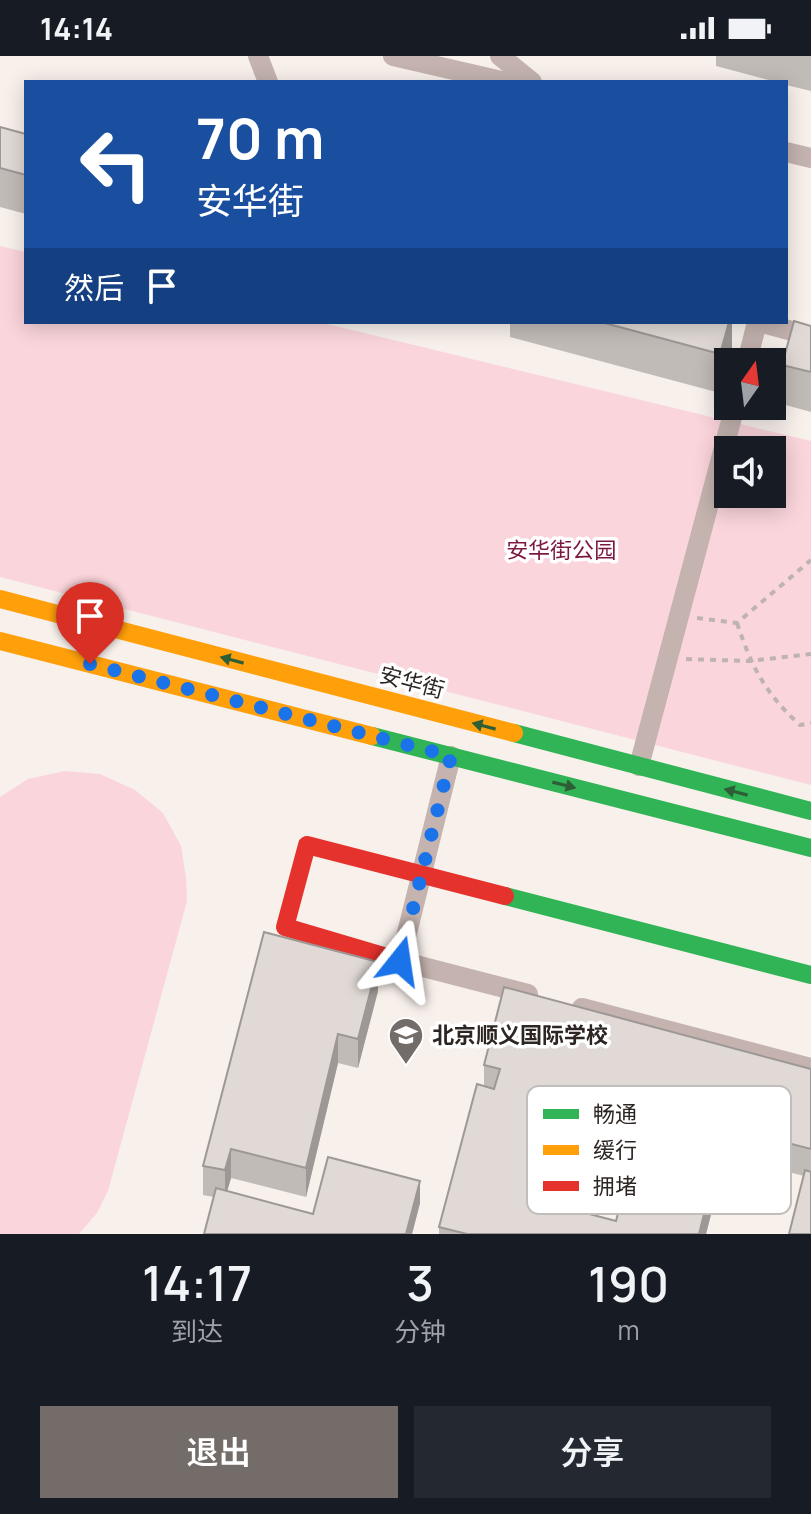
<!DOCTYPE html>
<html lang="zh">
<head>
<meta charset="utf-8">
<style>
  body { margin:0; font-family:Manrope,"Noto Sans SC",sans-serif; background:#242831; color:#f1f3f6; height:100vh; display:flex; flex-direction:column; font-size:30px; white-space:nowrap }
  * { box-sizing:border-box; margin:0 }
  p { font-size:26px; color:#9ea1a6 }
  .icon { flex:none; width:44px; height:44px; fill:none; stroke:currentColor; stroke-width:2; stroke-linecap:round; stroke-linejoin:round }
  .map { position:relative; height:1178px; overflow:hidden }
  .drawer { display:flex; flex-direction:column; background:#171b24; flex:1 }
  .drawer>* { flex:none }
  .banner { position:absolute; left:24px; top:24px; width:764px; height:244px; border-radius:0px; box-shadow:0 4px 20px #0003; background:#1a4fa0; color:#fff; overflow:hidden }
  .needle { width:52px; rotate:14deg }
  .tools { position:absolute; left:714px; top:292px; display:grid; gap:16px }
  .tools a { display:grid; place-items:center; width:72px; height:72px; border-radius:0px; background:#171b24; box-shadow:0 4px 20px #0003; font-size:40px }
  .pin { position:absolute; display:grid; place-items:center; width:68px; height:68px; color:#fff; margin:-82px -34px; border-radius:50% 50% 50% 0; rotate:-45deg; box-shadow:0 0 8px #0007 }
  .pin .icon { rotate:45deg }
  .me { position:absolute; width:88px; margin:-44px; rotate:15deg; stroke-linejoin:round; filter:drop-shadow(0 0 6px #0008) }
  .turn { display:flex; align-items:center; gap:28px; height:168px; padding:0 40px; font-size:36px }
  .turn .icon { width:104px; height:104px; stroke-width:2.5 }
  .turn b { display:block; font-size:56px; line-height:68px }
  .then { display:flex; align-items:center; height:76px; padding:0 40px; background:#0003; gap:16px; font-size:30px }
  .eta { display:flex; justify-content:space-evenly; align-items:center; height:136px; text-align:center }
  .eta b { font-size:48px; font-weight:600; line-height:56px }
  .action { display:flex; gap:16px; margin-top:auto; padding:16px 40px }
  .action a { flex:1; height:92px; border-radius:0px; background:#736c68; color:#fff; font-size:32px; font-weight:600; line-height:92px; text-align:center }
  .action a+a { background:#242831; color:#f1f3f6 }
  .status { display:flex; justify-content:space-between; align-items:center; height:56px; padding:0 40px; background:#171b24; direction:ltr }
  .status svg { height:22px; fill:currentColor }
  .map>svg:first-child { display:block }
  .green { fill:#fad5db; fill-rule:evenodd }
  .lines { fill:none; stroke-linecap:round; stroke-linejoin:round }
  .path { stroke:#bfb3af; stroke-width:4; stroke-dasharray:6 6; stroke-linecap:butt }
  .street { stroke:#c4b3af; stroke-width:20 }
  .fast { stroke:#30b455; stroke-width:18 }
  .slow { stroke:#ff9f0a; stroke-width:18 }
  .jam { stroke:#e5322d; stroke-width:18 }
  .wall { fill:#c1bbb7; fill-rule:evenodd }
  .shaded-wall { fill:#9d9895 }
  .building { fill:#e0d9d5; stroke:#9d9895; stroke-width:2; fill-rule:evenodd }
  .oneway { fill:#2e5e36 }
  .route { stroke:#1a73e8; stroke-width:14; stroke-dasharray:0 25.2 }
  .labels { text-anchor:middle; stroke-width:7; stroke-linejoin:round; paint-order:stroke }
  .park-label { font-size:22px; fill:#7c1740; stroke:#fff }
  .street-label { font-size:22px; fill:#2c2521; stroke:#fff }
  .poi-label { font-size:22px; font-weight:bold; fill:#2c2521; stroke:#fff; text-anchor:start }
  .key { fill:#fff; stroke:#c0bebc; stroke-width:2 }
  .key-label { font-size:22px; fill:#2c2521 }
</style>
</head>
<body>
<div class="status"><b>14:14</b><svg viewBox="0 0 49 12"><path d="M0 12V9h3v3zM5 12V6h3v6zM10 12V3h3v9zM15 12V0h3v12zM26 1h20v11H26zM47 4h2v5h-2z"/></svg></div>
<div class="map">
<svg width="811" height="1178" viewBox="0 0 811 1178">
  <rect width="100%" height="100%" fill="#f8f0eb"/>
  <g class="green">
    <path d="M0 190 26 196V266H319L811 385V729L0 521ZM728 394H772V438H728Z"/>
    <path d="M65 715 100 718 135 734 163 757 181 790 186 821 187 845 108 1135 97 1157 79 1178H0V741L28 723Z"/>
  </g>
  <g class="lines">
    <g class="path">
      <path d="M697 562 737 567 811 504"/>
      <path d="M737 567C752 612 765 637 800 669L811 667"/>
      <path d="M686 603 749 605 811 598"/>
    </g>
    <g class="street">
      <path d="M258 0 268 26"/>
      <path d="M393 0 506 26"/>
      <path d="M500 0 532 26"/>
      <path d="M786 96 811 102"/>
      <path d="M759 266 811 280"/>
      <path d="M747 306 757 266"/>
      <path d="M451 700 400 905 528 938"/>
      <path d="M639 710 735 350"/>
      <path d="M582 952 811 1012"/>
    </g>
    <g class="fast">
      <path d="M514 677 811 755"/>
      <path d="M372 680 811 792"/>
      <path d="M505 840 811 919"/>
    </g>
    <g class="slow">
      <path d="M0 543 514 677"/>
      <path d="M0 585 372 680"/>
    </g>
    <path class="jam" d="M400 905 285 871 307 789 505 840"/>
  </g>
  <g class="wall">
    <path d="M716 0H811V35L786 29V26H776L716 10Z"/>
    <path d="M0 71 26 78V158L0 151Z"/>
    <path d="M510 266H732V293L720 337 510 281Z"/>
    <path d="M811 270V356L782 348V309Z"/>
    <path d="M378 935 358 1012 338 1007 306 1141 231 1122 227 1135 313 1158 420 1147 412 1178 203 1139V1110Z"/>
    <path d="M484 1009 811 1013V1178L804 1120 726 1100 706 1178H439V1171L484 1030ZM560 1063 638 1082 616 1165 539 1145Z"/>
  </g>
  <g class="shaded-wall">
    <path d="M729 266H732V293L720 337V298Z"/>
    <path d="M378 906V935L358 1012V983Z"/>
    <path d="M338 978V1007L306 1141V1112Z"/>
    <path d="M560 1034V1063L532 1172V1143Z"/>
    <path d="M726 1071V1100L706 1178H699Z"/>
    <path d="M231 1093V1122L225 1143V1114Z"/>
    <path d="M420 1125V1147L412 1178H406Z"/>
  </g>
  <g class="building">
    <path d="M0 71 26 78V119L0 112Z"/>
    <path d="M794 265 811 270V316L782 309Z"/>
    <path d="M601 266H729L720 298Z"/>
    <path d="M264 876 378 906 358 983 338 978 306 1112 231 1093 225 1114 203 1110Z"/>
    <path d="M504 931 811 1013V1093L726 1071 699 1178H467L439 1171 477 1028 494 1033 500 1013 484 1009ZM560 1034 662 1060 656 1081 639 1076 616 1165 532 1143Z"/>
    <path d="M328 1101 420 1125 406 1178H204L216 1132 313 1158Z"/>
    <path d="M805 1114 811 1116V1178H789Z"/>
  </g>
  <defs><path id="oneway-solid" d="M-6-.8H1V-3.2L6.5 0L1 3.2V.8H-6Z" transform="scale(2)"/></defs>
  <g class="oneway">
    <use href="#oneway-solid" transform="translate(232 604) rotate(-165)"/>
    <use href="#oneway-solid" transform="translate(484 670) rotate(-165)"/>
    <use href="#oneway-solid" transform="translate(564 729) rotate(14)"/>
    <use href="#oneway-solid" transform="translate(736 736) rotate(-165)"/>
  </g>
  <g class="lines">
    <path class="route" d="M90 608 451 700 400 905"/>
  </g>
  <defs>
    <g id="school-pin" transform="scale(1.8)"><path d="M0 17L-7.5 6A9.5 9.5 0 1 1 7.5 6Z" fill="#736c68" stroke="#fff"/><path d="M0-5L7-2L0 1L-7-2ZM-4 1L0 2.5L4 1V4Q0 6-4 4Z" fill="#fff"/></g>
  </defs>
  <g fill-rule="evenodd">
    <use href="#school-pin" x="406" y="979"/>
  </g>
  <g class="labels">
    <g class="park-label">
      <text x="561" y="502">安华街公园</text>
    </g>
    <g class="street-label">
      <text transform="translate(412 626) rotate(15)" y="8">安华街</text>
    </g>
    <g class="poi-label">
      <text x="432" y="987">北京顺义国际学校</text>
    </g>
  </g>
  <rect x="527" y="1030" width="264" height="128" rx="12" class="key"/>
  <rect x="543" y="1053" width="36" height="10" fill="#30b455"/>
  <rect x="543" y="1089" width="36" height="10" fill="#ff9f0a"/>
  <rect x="543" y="1125" width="36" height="10" fill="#e5322d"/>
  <g class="key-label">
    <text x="593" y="1066">畅通</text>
    <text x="593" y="1102">缓行</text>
    <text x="593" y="1138">拥堵</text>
  </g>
</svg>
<div class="tools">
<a><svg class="needle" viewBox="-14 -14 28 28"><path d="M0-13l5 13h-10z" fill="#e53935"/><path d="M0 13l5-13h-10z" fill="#9ea1a6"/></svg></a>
<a><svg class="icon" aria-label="sound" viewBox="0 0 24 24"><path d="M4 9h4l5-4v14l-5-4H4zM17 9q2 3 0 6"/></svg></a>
</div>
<div class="pin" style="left:90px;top:608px;background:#d93025"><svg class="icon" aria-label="arrive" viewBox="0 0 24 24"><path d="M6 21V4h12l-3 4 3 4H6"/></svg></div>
<svg class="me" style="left:400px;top:905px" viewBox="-20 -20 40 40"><path d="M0-17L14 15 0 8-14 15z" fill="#1a73e8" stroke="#fff" stroke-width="4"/></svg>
<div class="banner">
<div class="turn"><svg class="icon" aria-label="left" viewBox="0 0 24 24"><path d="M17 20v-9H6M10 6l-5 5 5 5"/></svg><div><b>70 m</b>安华街</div></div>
<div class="then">然后<svg class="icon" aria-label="arrive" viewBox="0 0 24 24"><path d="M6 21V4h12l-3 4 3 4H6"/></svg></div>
</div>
</div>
<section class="drawer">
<div class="eta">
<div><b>14:17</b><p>到达</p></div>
<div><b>3</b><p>分钟</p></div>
<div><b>190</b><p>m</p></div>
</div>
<div class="action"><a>退出</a><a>分享</a></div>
</section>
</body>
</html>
